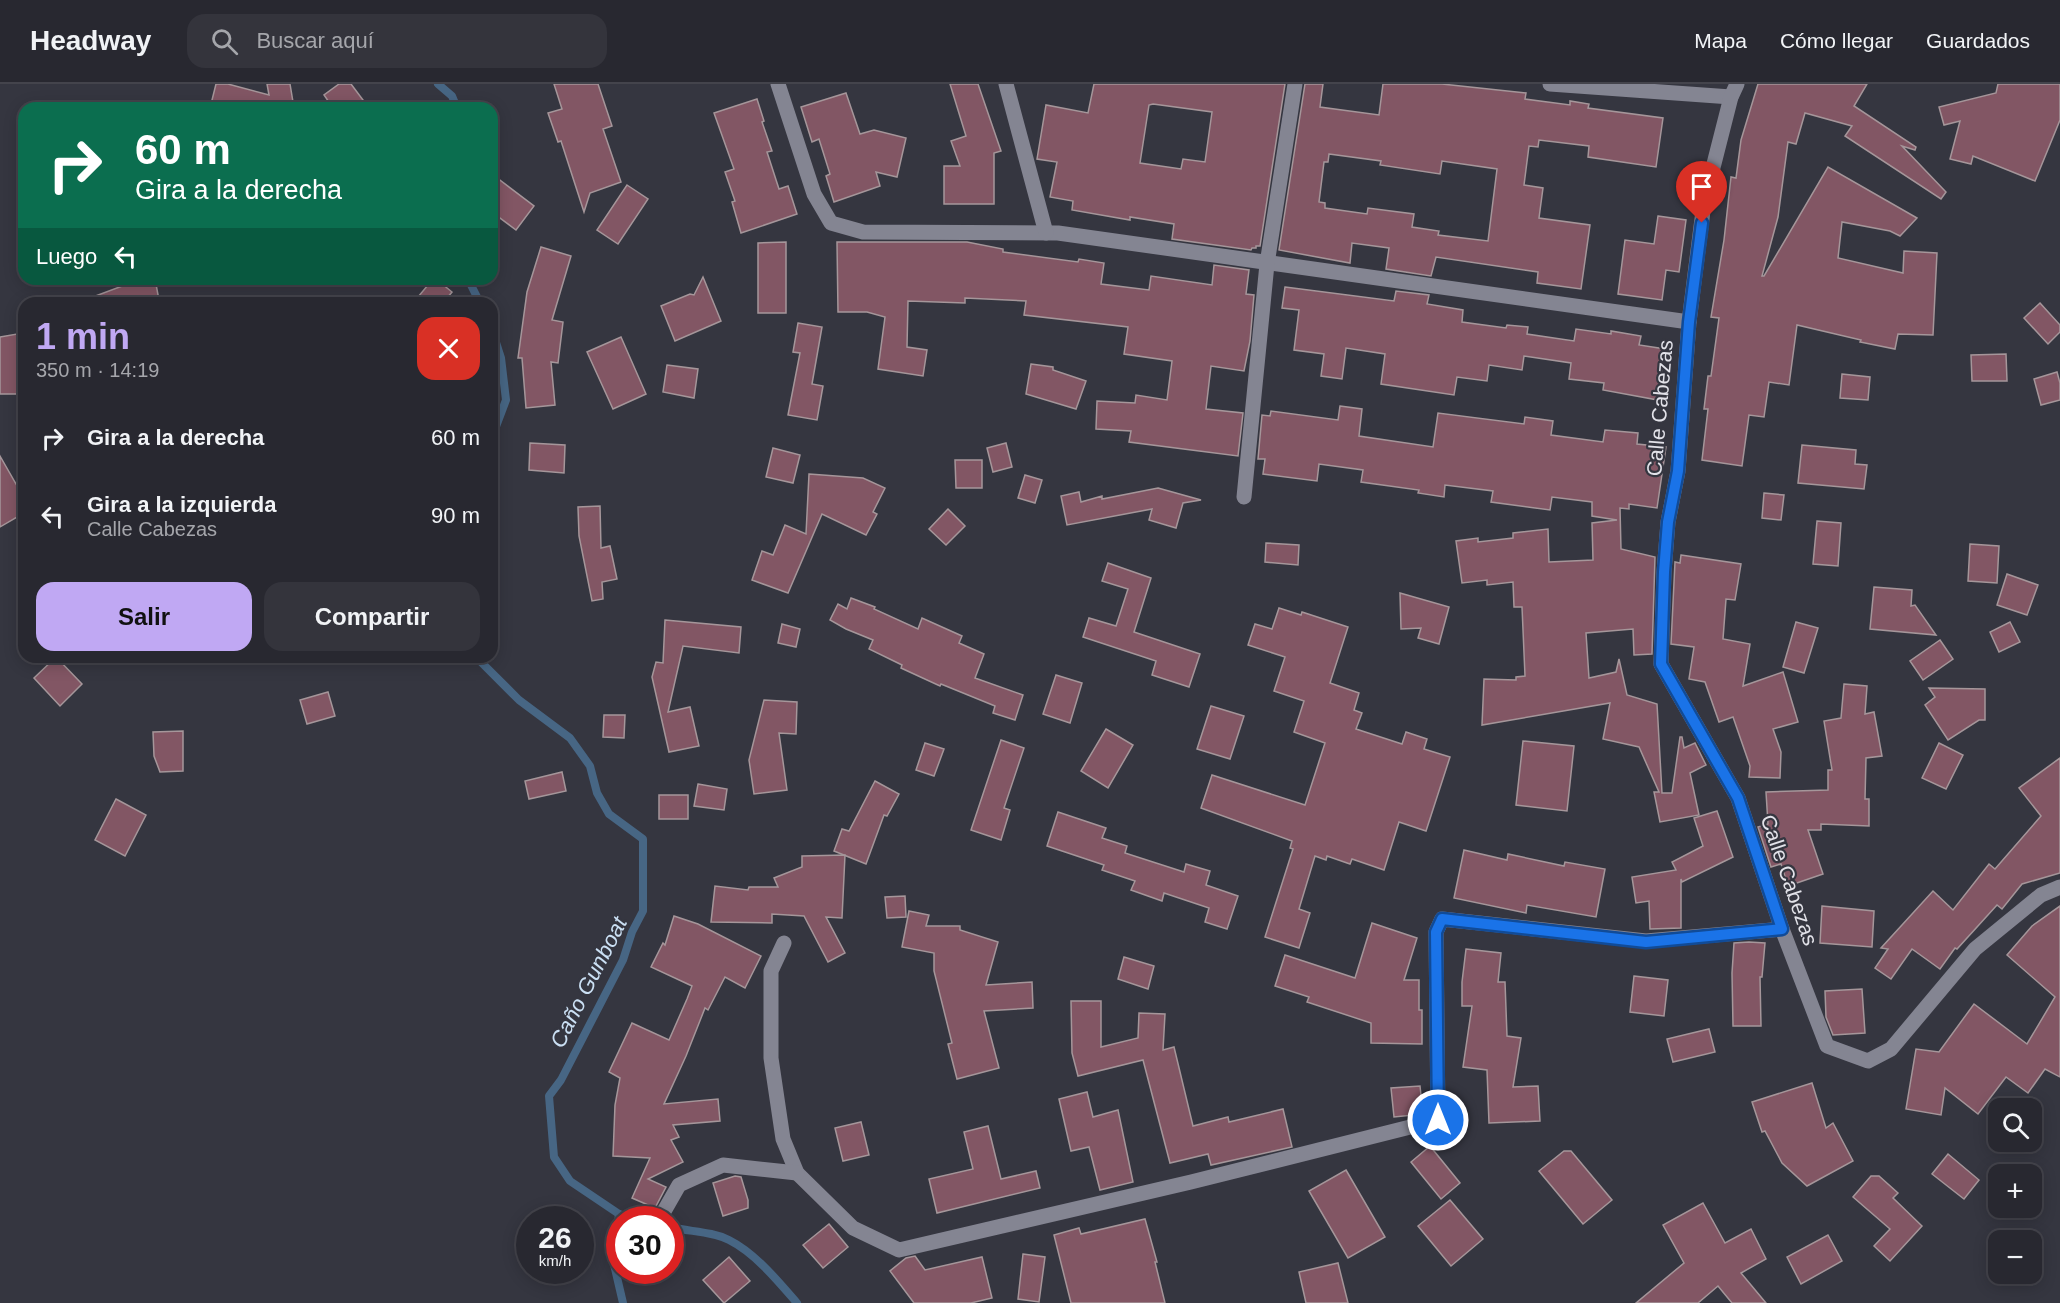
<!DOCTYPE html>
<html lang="es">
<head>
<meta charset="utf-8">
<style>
  body { margin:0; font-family:Helvetica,sans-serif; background:#34343c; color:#f1f3f6; height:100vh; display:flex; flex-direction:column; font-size:22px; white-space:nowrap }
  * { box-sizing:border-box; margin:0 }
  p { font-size:20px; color:#a5a6ab }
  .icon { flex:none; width:33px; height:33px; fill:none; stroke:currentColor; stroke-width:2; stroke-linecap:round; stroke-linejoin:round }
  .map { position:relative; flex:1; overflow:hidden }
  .drawer { position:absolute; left:18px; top:213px; width:480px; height:366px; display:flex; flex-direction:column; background:#282830; border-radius:18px; box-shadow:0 3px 15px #0003,0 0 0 2px #44444c }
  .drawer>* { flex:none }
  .top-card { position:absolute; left:18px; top:18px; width:480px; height:183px; border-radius:18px; box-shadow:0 3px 15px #0003,0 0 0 2px #44444c; background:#0b6e4f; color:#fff; overflow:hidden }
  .tools { position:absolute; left:1988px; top:1014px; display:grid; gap:12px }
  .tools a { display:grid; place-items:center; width:54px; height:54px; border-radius:12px; background:#282830; box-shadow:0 3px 15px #0003,0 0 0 2px #44444c; font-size:30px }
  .speed { position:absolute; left:516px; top:1122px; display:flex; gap:12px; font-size:30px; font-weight:700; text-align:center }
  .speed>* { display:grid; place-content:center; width:78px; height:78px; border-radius:50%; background:#282830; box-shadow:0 3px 15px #0003,0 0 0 2px #44444c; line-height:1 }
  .speed small { font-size:15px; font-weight:400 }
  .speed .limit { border:9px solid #d22; background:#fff; color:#111 }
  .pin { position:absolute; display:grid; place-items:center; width:51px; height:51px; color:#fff; margin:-62px -26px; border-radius:50% 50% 50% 0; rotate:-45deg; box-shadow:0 0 6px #0007 }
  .pin .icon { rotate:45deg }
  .me { position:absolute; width:66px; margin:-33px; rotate:0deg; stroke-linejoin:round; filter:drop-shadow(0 0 4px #0008) }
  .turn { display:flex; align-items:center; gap:21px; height:126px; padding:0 18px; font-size:27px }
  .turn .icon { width:78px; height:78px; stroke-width:2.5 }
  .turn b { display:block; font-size:42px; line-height:51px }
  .then { display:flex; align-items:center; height:57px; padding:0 18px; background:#0003; gap:12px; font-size:22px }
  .round { display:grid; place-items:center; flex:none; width:63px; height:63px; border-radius:18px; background:#34343c }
  .head { display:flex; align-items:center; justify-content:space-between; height:102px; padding:0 18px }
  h1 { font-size:36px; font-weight:700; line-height:45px; color:#c0a8f3 }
  .cta { display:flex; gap:12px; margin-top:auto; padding:12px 18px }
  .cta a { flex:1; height:69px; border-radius:18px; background:#c0a8f3; color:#111; font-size:24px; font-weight:700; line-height:69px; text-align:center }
  .cta a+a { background:#34343c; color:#f1f3f6 }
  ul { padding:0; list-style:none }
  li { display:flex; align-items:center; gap:18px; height:78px; padding:0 18px }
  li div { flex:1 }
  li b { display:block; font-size:22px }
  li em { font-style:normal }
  header { display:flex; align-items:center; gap:36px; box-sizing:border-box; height:84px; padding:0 30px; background:#282830; border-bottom:2px solid #44444c }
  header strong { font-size:28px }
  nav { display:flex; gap:33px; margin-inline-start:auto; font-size:21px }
  .search { width:420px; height:54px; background:#34343c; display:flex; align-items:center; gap:15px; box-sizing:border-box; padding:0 21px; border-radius:18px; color:#a5a6ab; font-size:22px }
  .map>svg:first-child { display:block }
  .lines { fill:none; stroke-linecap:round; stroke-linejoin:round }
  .stream { stroke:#476684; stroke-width:8 }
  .building { fill:#825664; stroke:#a5969a; stroke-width:1.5; fill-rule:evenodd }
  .minor { stroke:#848592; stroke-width:15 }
  .route-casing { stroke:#114b97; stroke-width:15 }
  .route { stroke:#1a73e8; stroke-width:10 }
  .labels { text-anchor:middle; stroke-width:4.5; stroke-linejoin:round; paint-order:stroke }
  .street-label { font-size:21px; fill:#e2e2e9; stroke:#353640 }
  .water-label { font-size:22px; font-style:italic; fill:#cbe0f4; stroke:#353640 }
</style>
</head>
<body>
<header>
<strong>Headway</strong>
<div class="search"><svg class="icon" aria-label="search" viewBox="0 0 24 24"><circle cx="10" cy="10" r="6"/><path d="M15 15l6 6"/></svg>Buscar aquí</div>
<nav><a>Mapa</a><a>Cómo llegar</a><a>Guardados</a></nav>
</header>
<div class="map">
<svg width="2060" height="1219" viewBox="0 0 2060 1219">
  <rect width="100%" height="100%" fill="#353640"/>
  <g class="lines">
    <g class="stream">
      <path d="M438 0 452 12 457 24"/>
      <path d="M468 195 480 219"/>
      <path d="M492 246 501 274 506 316 492 353"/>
      <path d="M476 573 519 616 570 654 590 682 597 709 609 730 643 755V827L632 848 623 876 561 996 549 1012 554 1073 570 1097 619 1130 641 1136"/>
      <path d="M619 1130 613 1176 623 1219"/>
      <path d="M670 1143C690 1148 711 1147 729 1156 755 1169 778 1197 797 1219"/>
    </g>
  </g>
  <g class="building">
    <path d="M216 0H228L269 11 267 0H290L294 24H210Z"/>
    <path d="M339 0H351L369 24H333L324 11Z"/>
    <path d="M554 0H598L612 42 603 45 621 98 590 109 584 128 561 57 558 58 548 29 562 25Z"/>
    <path d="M950 0H978L1001 67 994 69V120H944V82H960L951 57 966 52Z"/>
    <path d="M1094 0H1285L1260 162H1256V164H1252L1251 166 1172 155 1174 140 1130 133V136L1072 126 1073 117 1050 113 1057 78 1037 75 1046 21 1088 29ZM1153 20 1212 28 1205 78 1183 75 1181 85 1140 79 1149 21Z"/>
    <path d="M1305 0H1323L1320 23 1379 31 1383 0H1442L1526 9 1525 15 1570 21V17L1589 20 1588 24 1663 34 1656 83 1588 73 1589 62 1539 56 1538 63 1529 62 1524 101 1543 104 1539 134 1590 141 1581 205 1537 199 1538 188 1436 173 1431 192 1386 185 1389 164 1352 159 1350 179 1279 166ZM1329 70 1381 77 1380 81 1440 90 1442 77 1497 85 1488 157 1438 151 1439 147 1412 143 1414 130 1368 124 1367 130 1325 124V119L1319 118 1324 78H1328Z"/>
    <path d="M1758 0H1867L1854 22 1916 63 1915 66 1902 62 1946 108 1941 115 1845 52 1852 42 1805 29 1796 60 1788 58 1778 133 1762 192H1764L1828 83 1917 134 1900 152 1890 147 1842 138 1838 174 1903 189 1904 167 1937 169 1933 251 1898 250 1895 265 1860 258 1861 256 1797 241 1789 301 1769 298 1764 333 1749 331 1742 382 1702 376 1708 325H1704L1708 292H1711L1719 234 1711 233 1724 156 1731 93 1736 94 1741 56Z"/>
    <path d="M1998 0H2060V36L2035 97 1973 72 1971 80 1950 75 1960 37 1944 41 1939 23 1996 9Z"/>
    <path d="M846 9 860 50 874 46 906 54 897 93 876 88 880 102 834 118 826 92 830 90 819 55 812 58 801 23Z"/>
    <path d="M757 15 764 37 762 38 772 67 767 68 779 105 788 102 797 130 741 149 732 118 735 117 725 88 734 85 714 29Z"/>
    <path d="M492 90 534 122 516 146 492 128Z"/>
    <path d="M627 101 648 115 618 160 597 146Z"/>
    <path d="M1658 132 1686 136 1679 188 1666 186 1662 216 1618 210 1625 156 1654 160Z"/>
    <path d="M786 158V229H758V159Z"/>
    <path d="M837 158H967L1003 165V168L1078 178 1079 175 1104 179 1101 200 1149 206 1151 192 1212 201 1214 181 1249 186 1246 210 1254 211 1250 257 1244 287 1211 282 1206 325 1243 329 1238 372 1129 358 1131 347 1096 345 1097 317 1135 319 1136 311 1167 316 1172 277 1124 270 1128 243 1024 231 1026 217 965 214V219L908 217 907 263 927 266 923 292 878 285 885 233 867 228H838Z"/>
    <path d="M541 163 571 172 552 236 563 238 558 279 551 278 555 321 526 324 522 274H518L527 208Z"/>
    <path d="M703 193 721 237 675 257 661 222 690 210 694 211Z"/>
    <path d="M124 195H155L159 216 145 219H82V217L125 201Z"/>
    <path d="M433 195H436L452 208 443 219H413Z"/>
    <path d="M1285 203 1394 217 1396 207 1429 211 1427 220 1463 226 1462 238 1506 244 1507 241 1528 243 1527 250 1574 257 1576 245 1611 250V247L1641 252 1639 261 1665 265 1658 316 1603 306 1604 299 1569 295 1571 279 1524 272 1522 286 1489 281 1487 297 1457 293 1454 311 1381 300 1385 270 1346 264 1342 295 1321 292 1324 270 1294 266 1299 226 1282 224Z"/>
    <path d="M2040 219 2060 241V248L2048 260 2024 234Z"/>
    <path d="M798 239 822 243 812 300 823 302 817 336 788 331 800 269 793 268Z"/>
    <path d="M17 250 20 270H19V310H0V253Z"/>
    <path d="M621 253 646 310 613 325 587 268Z"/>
    <path d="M2006 270 2007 297H1972L1971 271Z"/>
    <path d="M1031 280 1053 283V286L1086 297 1076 325 1026 310Z"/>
    <path d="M667 281 698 285 694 314 663 308Z"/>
    <path d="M2057 288 2060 299V316L2041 321 2034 295Z"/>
    <path d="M1842 290 1870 293 1868 316 1840 314Z"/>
    <path d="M1340 322 1362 325 1359 352 1433 363 1438 329 1524 340 1525 333 1553 337 1551 351 1603 358 1605 346 1638 349 1637 360 1666 363 1657 424 1629 420V425L1620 424 1621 465 1655 473 1652 570 1634 571 1633 545 1586 549 1589 594 1616 588 1619 575 1627 611 1657 620 1662 709H1672L1680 653H1682L1684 664 1695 659 1706 681 1690 689 1699 731 1660 738 1654 708H1659L1639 663 1603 655 1610 619 1482 641 1484 595 1516 596V593L1525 592 1522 523H1514L1513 498 1487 501V496L1462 499 1456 457 1478 454V458L1513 454V449L1548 445 1549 478 1593 476 1592 439 1617 436 1592 432V418L1552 413 1550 426 1491 418 1493 407 1445 401 1444 413 1418 409 1419 406 1361 398 1363 386 1319 380 1317 397 1263 390 1265 375H1258L1262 331 1270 332 1271 327 1338 336Z"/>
    <path d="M530 359 565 361 564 389 529 386Z"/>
    <path d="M1006 359 1012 383 993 388 987 364Z"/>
    <path d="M1802 361 1856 366 1855 380 1867 381 1864 405 1798 399Z"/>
    <path d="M773 364 800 371 793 399 766 393Z"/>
    <path d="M0 372 24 414V429L0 443Z"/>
    <path d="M955 376H982V404H956Z"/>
    <path d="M809 390 863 394 885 404 873 428 877 430 866 451 822 430 788 509 752 496 762 467 773 471 785 441 806 450Z"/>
    <path d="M1025 391 1042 396 1035 419 1018 414Z"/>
    <path d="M1158 404 1201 416 1183 419 1176 444 1149 436 1152 425 1067 441 1061 412 1079 408 1081 418 1102 412V415Z"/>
    <path d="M1764 409 1784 411 1781 436 1762 434Z"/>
    <path d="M600 422 601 464 610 462 617 495 602 498 603 515 592 517 579 452 578 423Z"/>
    <path d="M948 425 965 442 946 461 929 445Z"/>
    <path d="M1817 437 1841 439 1838 482 1813 480Z"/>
    <path d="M1266 459 1299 461 1298 481 1265 478Z"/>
    <path d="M1970 460 1999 462 1997 499 1968 497Z"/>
    <path d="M1681 471 1741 480 1735 516 1726 515 1723 555 1750 560 1743 602 1783 588 1798 638 1773 645 1781 668 1780 694 1749 693 1750 682 1733 633 1719 638 1705 598 1689 595 1694 563 1671 560 1675 478 1680 479Z"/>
    <path d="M1108 479 1151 494 1134 548 1200 570 1189 603 1152 591 1156 577 1083 553 1089 534 1116 542 1128 505 1102 497Z"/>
    <path d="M2007 490 2038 501 2027 531 1997 521Z"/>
    <path d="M1874 503 1912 506 1911 522 1915 521 1936 551 1870 545Z"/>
    <path d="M1400 509 1449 523 1439 560 1418 554 1421 544 1401 545Z"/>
    <path d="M851 514 875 523 874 525 918 545 922 534 962 552 959 559 984 570 975 594 1023 611 1015 636 993 629 995 622 941 600 940 602 901 584 902 581 869 565 873 556 846 545 830 536 838 520 847 525Z"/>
    <path d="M1279 524 1301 531 1302 528 1348 543 1330 599 1359 609 1354 626 1362 629 1356 645 1402 660 1406 648 1427 655 1424 665 1450 673 1426 747 1399 738 1384 786 1352 775 1350 780 1327 772 1326 776 1315 772 1299 825 1310 829 1299 864 1265 853 1293 765 1290 764 1292 757 1201 724 1212 691 1305 721 1325 659 1294 648 1304 617 1274 607 1285 573 1248 561 1255 540 1272 545Z"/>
    <path d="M665 536 741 543 739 569 683 562 668 628 690 623 699 662 669 668 652 593 656 578 663 579Z"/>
    <path d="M1796 538 1818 544 1804 589 1783 583Z"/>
    <path d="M2010 538 2020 558 1999 568 1990 548Z"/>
    <path d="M782 540 800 545 796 563 778 559Z"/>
    <path d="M1940 556 1953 575 1923 596 1910 577Z"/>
    <path d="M56 573 82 600 60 622 34 594Z"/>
    <path d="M1056 591 1082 599 1070 639 1043 630Z"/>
    <path d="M1844 600 1867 602 1865 630 1874 628 1882 672 1866 674 1865 715H1869V742L1821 740V746H1808L1823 790 1788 802 1781 780 1771 783 1758 743 1768 740 1766 708 1828 706V686H1832L1824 637 1841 634Z"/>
    <path d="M1929 604 1985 605V636H1979L1948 656 1925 621 1935 613Z"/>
    <path d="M328 608 335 632 307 640 300 616Z"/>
    <path d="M764 616 797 618 796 650 779 649 787 706 754 710 749 676Z"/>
    <path d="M1211 622 1244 632 1230 675 1197 665Z"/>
    <path d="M604 631H625L624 654 603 653Z"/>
    <path d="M1106 645 1133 661 1108 704 1081 687Z"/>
    <path d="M183 647V687L160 688 154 672 153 648Z"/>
    <path d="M1001 656 1024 664 1004 724 1010 726 1001 756 971 746Z"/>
    <path d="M1523 657 1574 662 1567 727 1516 721Z"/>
    <path d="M925 659 944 665 934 692 916 686Z"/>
    <path d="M1939 659 1963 671 1946 705 1922 694Z"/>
    <path d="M2060 674V789L2022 800 2002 825 1997 821 1957 865 1955 864 1940 885 1912 865 1891 895 1875 884 1888 865 1881 864 1933 807 1953 826 1989 780 1995 785 2041 732 2019 704Z"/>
    <path d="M562 688 566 707 529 715 525 697Z"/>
    <path d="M875 697 899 710 887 732 884 731 866 780 834 767 842 745 849 747Z"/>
    <path d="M698 700 727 705 724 726 694 722Z"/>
    <rect x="659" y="711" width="29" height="24"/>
    <path d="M116 715 146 731 125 772 95 756Z"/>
    <path d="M1717 727 1733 773 1682 798 1681 795V844L1650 845 1649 817 1636 819 1632 793 1676 786 1672 778 1703 762 1694 734Z"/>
    <path d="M1058 728 1106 744 1102 754 1127 762 1125 769 1184 788 1186 780 1210 787 1206 801 1238 812 1227 845 1205 838 1209 824 1164 809 1162 817 1131 806 1135 797 1102 786 1104 781 1047 762Z"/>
    <path d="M1464 766 1507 776 1508 770 1564 782 1565 778 1605 785 1596 833 1527 821 1526 829 1454 814Z"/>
    <path d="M845 771 842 834 826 833 845 869 828 878 804 832 772 830V839L711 838 715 802 748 806 749 803H778L774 794 802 783V772Z"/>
    <path d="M905 812 906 833 887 834 885 813Z"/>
    <path d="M1822 822 1874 827 1872 863 1820 859Z"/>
    <path d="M2060 822V993L2045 985 2028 1009 2006 993 1978 1030 1945 1004 1941 1031 1906 1025 1916 965 1939 968 1974 920 2027 960 2055 913 2007 871 2032 842Z"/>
    <path d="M909 827 929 831 926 842H960V846L998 858 986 901 1032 898 1033 924 984 927 999 984 957 995 948 960 952 959 934 887V869L902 863Z"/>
    <path d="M674 832 698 840 761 872 745 904 725 893 708 926 705 924 686 972 664 1020 718 1015 720 1037 673 1041 679 1053 671 1056 683 1078 648 1095 666 1103 655 1124 632 1114 650 1074 613 1072 615 1021 620 994 609 988 632 939 669 956 687 915 692 902 651 883 663 859 665 861Z"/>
    <path d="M1372 839 1417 854 1404 896H1419V926H1422V960L1371 959V939L1307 918 1309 913 1275 902 1285 871 1355 894Z"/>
    <path d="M1749 858 1765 859 1762 893H1760L1761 942H1733L1732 889 1734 859Z"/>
    <path d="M1466 865 1501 869 1498 898H1505L1507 952 1521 954 1513 1003 1538 1002 1540 1037 1489 1039 1487 986 1463 983 1472 922H1462V898Z"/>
    <path d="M1124 873 1154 882 1148 905 1118 895Z"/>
    <path d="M1634 892 1668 896 1664 932 1630 928Z"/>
    <path d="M1862 905 1865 949 1833 951 1826 933 1825 907Z"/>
    <path d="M1071 917H1101V963L1138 954 1139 929 1165 930 1163 966 1174 963 1193 1042 1228 1033 1229 1038 1283 1025 1292 1063 1211 1081 1208 1070 1170 1079 1143 976 1078 992 1072 969Z"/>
    <path d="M1709 945 1715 968 1673 978 1667 955Z"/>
    <path d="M1812 999 1826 1044 1833 1039 1853 1077 1807 1102 1782 1079 1765 1047 1762 1048 1752 1018Z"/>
    <path d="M1420 1002 1423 1030 1394 1033 1391 1004Z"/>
    <path d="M1087 1008 1093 1033 1118 1026 1133 1098 1100 1106 1089 1063 1071 1067 1059 1015Z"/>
    <path d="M861 1038 869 1071 843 1077 835 1044Z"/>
    <path d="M988 1042 1001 1095 1036 1087 1040 1104 937 1129 929 1095 973 1085 964 1048Z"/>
    <path d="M1430 1062 1460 1099 1441 1115 1411 1078Z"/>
    <path d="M1564 1067H1571L1612 1116 1583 1140 1539 1087Z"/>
    <path d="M1948 1070 1979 1096 1964 1115 1932 1090Z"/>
    <path d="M1346 1086 1385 1153 1348 1174 1309 1107Z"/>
    <path d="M735 1092 741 1093 748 1116V1124L723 1132 713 1099Z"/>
    <path d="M1871 1092H1879L1898 1109 1893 1114 1922 1142 1890 1177 1874 1162 1890 1145 1853 1113Z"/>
    <path d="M1450 1116 1483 1155 1451 1182 1418 1142Z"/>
    <path d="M1703 1119 1725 1159 1751 1145 1766 1175 1741 1189 1766 1219H1732L1718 1202 1698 1219H1636L1684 1179 1663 1141Z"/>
    <path d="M1145 1135 1157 1178H1155L1165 1219H1071L1054 1151 1079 1144 1081 1150Z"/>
    <path d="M829 1140 848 1163 823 1184 803 1161Z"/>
    <path d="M1828 1151 1842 1177 1801 1200 1787 1173Z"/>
    <path d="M1023 1170 1045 1173 1039 1218 1018 1215Z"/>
    <path d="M915 1172 925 1186 982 1173 992 1214 971 1219H914L890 1187 906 1174Z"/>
    <path d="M729 1173 750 1197 724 1219 703 1196Z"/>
    <path d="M1338 1179 1348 1219H1306L1299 1188Z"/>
  </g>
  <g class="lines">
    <g class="minor">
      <path d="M778 0 814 110 831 139 863 148 1058 149 1689 238"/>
      <path d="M1006 0 1046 149"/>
      <path d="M1550 0 1731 13"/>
      <path d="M1737 0 1731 13 1704 119 1689 238 1678 387 1668 438 1664 488 1661 580 1738 714 1782 845 1827 962 1868 977 1891 965 1975 865 2041 811 2060 803"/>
      <path d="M1244 413 1267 180 1295 0"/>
      <path d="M784 859 771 887V974L783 1055 797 1089 853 1144 899 1166 1191 1098 1438 1036 1436 848 1442 835 1646 857 1782 845"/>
      <path d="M662 1136 663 1129 679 1101 723 1081 797 1089"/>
    </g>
  </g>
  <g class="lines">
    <g class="route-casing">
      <path id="route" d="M1438 1036 1436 848 1442 835 1646 858 1782 845 1738 714 1661 580 1664 488 1668 438 1678 387 1689 238 1702 139"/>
    </g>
    <use href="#route" class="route"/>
  </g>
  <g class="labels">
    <g class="street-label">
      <text transform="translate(1660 324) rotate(-85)" y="7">Calle Cabezas</text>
      <text transform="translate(1789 796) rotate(71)" y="7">Calle Cabezas</text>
    </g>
    <g class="water-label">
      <text transform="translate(588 898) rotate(-63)" y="8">Caño Gunboat</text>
    </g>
  </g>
</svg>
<div class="tools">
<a><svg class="icon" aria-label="search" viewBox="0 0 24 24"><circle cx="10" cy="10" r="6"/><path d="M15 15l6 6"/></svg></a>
<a>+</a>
<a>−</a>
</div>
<div class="speed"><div>26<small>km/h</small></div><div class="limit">30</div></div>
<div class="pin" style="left:1702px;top:139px;background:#d93025"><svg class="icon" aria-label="arrive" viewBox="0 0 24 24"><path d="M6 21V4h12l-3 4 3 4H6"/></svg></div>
<svg class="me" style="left:1438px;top:1036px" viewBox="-20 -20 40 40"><circle r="17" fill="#1a73e8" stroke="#fff" stroke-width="3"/><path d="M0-11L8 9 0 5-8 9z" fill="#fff"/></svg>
<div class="top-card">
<div class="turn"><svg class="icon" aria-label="right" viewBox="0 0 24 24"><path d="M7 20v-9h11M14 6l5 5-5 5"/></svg><div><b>60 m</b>Gira a la derecha</div></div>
<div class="then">Luego<svg class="icon" aria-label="left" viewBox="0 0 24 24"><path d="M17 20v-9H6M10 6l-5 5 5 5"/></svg></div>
</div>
<section class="drawer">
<div class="head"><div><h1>1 min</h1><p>350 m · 14:19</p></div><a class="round" style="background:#d93025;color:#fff"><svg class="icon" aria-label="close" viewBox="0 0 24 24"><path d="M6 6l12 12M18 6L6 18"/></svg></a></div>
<ul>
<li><svg class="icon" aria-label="right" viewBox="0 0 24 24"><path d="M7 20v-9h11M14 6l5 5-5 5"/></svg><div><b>Gira a la derecha</b></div><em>60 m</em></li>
<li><svg class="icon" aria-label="left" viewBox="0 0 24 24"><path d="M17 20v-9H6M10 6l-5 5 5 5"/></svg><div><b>Gira a la izquierda</b><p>Calle Cabezas</p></div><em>90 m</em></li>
</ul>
<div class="cta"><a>Salir</a><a>Compartir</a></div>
</section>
</div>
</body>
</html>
